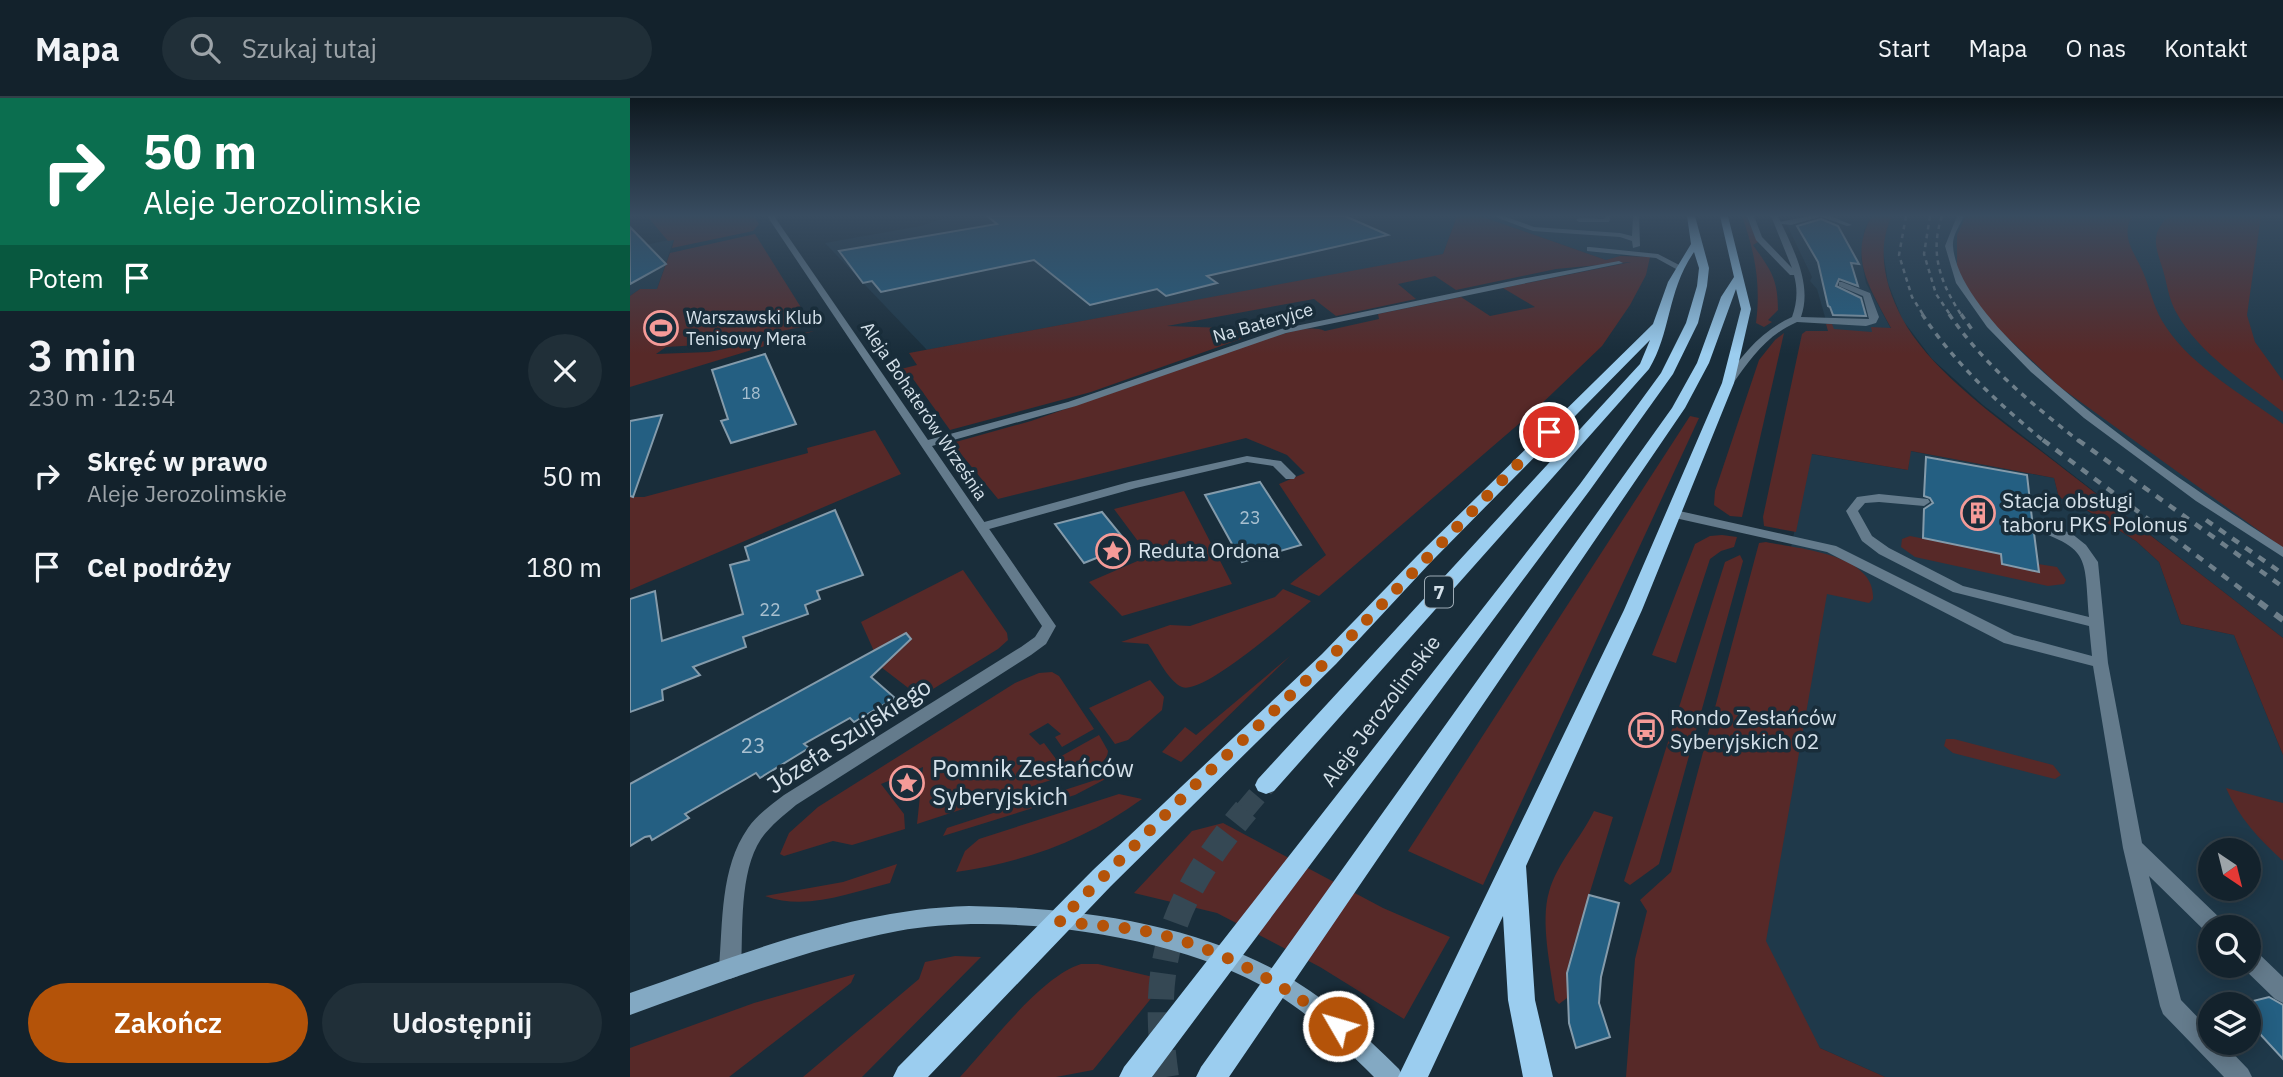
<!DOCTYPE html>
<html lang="pl">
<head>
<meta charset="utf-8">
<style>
  body { margin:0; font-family:"IBM Plex Sans",sans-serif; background:#202f38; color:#f1f3f6; height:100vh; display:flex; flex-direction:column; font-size:26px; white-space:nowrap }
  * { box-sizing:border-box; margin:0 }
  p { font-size:23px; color:#9da4a9 }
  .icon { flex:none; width:38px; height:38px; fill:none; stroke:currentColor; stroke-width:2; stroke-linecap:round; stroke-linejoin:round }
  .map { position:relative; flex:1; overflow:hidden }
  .sheet { display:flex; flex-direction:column; background:#13222c; width:630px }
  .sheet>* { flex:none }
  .guide { background:#0b6e4f; color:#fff; overflow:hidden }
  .needle { width:46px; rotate:145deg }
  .buttons { position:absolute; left:1568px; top:740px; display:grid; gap:14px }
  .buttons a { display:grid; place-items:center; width:63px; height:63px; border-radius:50%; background:#13222c; box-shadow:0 4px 18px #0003,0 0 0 2px #323f48; font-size:35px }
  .pin { position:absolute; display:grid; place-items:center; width:60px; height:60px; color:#fff; margin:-30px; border:4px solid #fff; border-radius:50%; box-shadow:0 2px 7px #0007 }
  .me { position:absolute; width:77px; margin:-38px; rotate:308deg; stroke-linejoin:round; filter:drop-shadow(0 0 5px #0008) }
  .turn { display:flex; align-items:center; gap:24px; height:147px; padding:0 28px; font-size:32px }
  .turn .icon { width:91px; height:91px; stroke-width:2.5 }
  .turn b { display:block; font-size:49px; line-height:60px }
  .then { display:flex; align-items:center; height:66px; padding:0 28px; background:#0003; gap:14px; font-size:26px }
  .round { display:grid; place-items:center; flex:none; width:74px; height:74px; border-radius:37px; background:#202f38 }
  .headline { display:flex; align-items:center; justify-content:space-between; height:119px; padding:0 28px }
  h1 { font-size:42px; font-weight:600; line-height:52px }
  .cta { display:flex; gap:14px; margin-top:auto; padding:14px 28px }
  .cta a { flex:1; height:80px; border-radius:42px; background:#b45309; color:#fff; font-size:28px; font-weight:600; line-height:80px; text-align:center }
  .cta a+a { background:#202f38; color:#f1f3f6 }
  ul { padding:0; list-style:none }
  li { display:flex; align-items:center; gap:21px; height:91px; padding:0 28px }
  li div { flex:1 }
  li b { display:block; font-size:26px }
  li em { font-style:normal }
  header { display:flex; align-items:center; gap:42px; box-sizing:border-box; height:98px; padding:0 35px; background:#13222c; border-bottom:2px solid #323f48 }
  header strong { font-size:33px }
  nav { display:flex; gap:38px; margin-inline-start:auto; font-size:24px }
  .search { width:490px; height:63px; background:#202f38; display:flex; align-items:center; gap:18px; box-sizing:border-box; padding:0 24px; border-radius:38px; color:#9da4a9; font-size:26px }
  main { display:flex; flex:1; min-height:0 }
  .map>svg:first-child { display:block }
  .built { fill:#1f394a; fill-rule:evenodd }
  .green { fill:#572928 }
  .building { fill:#245f82; stroke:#849bab; stroke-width:2 }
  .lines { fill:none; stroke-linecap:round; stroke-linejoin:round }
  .primary-tunnel-far1 { stroke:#354854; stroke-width:20; stroke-dasharray:20 10; stroke-linecap:butt }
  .primary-tunnel { stroke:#354854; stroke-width:26; stroke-dasharray:26 13; stroke-linecap:butt }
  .lane { fill:#647b8c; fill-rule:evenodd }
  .street { fill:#647b8c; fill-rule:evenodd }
  .secondary { fill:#83a9c3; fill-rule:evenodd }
  .primary { fill:#9bcdef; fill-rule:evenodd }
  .rail-far3 { stroke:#6e7f8a; stroke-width:2.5; stroke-dasharray:4.5 4.5; stroke-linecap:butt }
  .rail-far2 { stroke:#6e7f8a; stroke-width:3.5; stroke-dasharray:6 6; stroke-linecap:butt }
  .rail-far1 { stroke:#6e7f8a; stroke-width:4.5; stroke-dasharray:8 8; stroke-linecap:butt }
  .rail { stroke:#6e7f8a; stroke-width:6; stroke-dasharray:10 10; stroke-linecap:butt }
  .route { stroke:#b45309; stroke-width:12; stroke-dasharray:0 21.6 }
  .labels { text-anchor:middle; stroke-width:7; stroke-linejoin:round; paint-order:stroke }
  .far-number-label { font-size:16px; fill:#a9c0d0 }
  .far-poi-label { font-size:18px; fill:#d5e1ea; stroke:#192d3a; text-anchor:start }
  .far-street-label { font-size:18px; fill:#d5e1ea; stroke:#192d3a }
  .number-label { font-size:18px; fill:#a9c0d0 }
  .shield { fill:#192d3a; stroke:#9dabb5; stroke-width:2 }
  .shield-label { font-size:19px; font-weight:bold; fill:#d5e1ea }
  .poi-label { font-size:21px; fill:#d5e1ea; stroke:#192d3a; text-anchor:start }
  .street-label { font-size:21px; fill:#d5e1ea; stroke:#192d3a }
  .near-number-label { font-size:21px; fill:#a9c0d0 }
  .near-street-label { font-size:24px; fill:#d5e1ea; stroke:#192d3a }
  .near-poi-label { font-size:24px; fill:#d5e1ea; stroke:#192d3a; text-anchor:start }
</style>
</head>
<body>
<header>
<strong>Mapa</strong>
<div class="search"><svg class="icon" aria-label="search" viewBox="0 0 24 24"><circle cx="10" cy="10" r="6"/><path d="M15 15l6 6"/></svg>Szukaj tutaj</div>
<nav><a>Start</a><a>Mapa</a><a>O nas</a><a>Kontakt</a></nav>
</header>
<main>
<section class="sheet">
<div class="guide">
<div class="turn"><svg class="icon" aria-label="right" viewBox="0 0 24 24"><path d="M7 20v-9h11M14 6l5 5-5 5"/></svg><div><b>50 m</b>Aleje Jerozolimskie</div></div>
<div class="then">Potem<svg class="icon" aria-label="arrive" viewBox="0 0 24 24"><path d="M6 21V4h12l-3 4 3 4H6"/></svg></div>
</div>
<div class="headline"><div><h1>3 min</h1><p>230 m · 12:54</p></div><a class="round"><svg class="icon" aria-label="close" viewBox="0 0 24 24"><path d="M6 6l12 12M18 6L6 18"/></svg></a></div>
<ul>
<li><svg class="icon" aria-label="right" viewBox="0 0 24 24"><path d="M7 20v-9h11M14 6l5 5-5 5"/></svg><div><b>Skręć w prawo</b><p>Aleje Jerozolimskie</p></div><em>50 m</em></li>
<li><svg class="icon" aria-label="arrive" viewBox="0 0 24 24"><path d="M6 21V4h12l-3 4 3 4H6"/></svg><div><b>Cel podróży</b></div><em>180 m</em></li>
</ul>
<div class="cta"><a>Zakończ</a><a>Udostępnij</a></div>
</section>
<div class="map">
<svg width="1653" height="979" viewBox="0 0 1653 979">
  <rect width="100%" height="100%" fill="#192d3a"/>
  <g class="built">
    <path d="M321 118H827L813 156 800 159 297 252 195 145 291 128Z"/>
    <path d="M850 118H1009L1010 154 991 153 990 159 976 162Z"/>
    <path d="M1199 118H1242L1234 132 1231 161 1236 185 1266 240 1199 233 1187 191 1180 183 1182 179 1157 127Z"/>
    <path d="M1262 118H1653V540L1353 307 1302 261 1272 221 1258 185 1252 146Z"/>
    <path d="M44 141 27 191H10L0 198V150Z"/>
    <path d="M1280 353 1424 380 1429 400 1441 403 1506 443 1529 464 1551 526 1604 537 1653 657V979H1255L1190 950 1119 852 1161 449 1181 356 1278 372ZM1580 752H1619V791H1580ZM1580 830H1619V868H1580ZM1580 906H1619V945H1580Z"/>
  </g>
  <g class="green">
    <path d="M17 118H124L129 126 123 133 42 150 44 142 38 143Z"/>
    <path d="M827 118H850L976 162 990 158 1020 159 1016 177 1000 207 972 248 905 312 689 498 660 486 696 457 649 386 675 375 657 357 616 340 368 401 322 345 401 323 639 240C655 236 679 226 695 233L749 221 748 216 831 199 860 218 905 209 873 190 1001 164 926 171 826 192 805 178 768 186 786 201 706 218 684 201 537 228 595 230 625 236 461 294 320 332 281 278 274 277 271 271 287 267 279 255 813 156Z"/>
    <path d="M1112 118H1116L1128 144 1123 147C1140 171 1148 180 1148 212L1138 222 1142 224 1134 229 1126 225C1131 186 1125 155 1112 118Z"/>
    <path d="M1242 118H1262C1246 151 1255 188 1272 220 1303 278 1382 330 1434 371 1507 427 1580 483 1653 540V657L1604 537 1551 526 1529 464 1506 443 1442 403 1429 400 1424 380 1281 353 1278 372 1182 356 1166 434 1134 428 1133 419 1172 236 1176 233H1198L1196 226H1202L1204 231 1242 234 1241 229 1261 230C1242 193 1217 160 1242 118Z"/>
    <path d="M1336 118H1502C1490 139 1505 155 1513 174 1521 193 1524 212 1536 229 1563 270 1614 297 1653 326V450L1430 289 1341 205 1327 171V137Z"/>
    <path d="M1539 118H1631L1617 217 1625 244 1653 283V314C1615 284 1570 257 1546 214 1539 202 1537 186 1533 172 1526 150 1519 136 1539 118Z"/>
    <path d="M125 136 182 227 85 246 36 249 26 256 79 254 184 233 0 289V198L10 191H27L40 155Z"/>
    <path d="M1154 235 1112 419 1100 418 1084 407 1085 393 1129 262 1145 242Z"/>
    <path d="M1060 318 1069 320 853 787 778 753Z"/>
    <path d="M245 332 271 376 0 492V399H14L178 355 177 350Z"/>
    <path d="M554 393 602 486 492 518 459 484 519 458 484 411Z"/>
    <path d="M1092 437 1107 439 1104 449 1091 453 1080 461 1046 565 1022 557 1065 446 1080 438Z"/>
    <path d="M1280 438 1371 456 1372 467 1409 474 1408 466 1427 469 1436 482 1434 486 1418 488 1285 459 1271 449 1272 441Z"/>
    <path d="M1136 444C1170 451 1246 456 1243 501L1239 505 1197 496 1136 843 1190 950 1255 979H996L1005 861 1017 813 1010 802 1041 774 1129 445Z"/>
    <path d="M1110 457 1113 463 1029 766 1000 787 994 783 1095 464Z"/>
    <path d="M333 472 377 535 378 542 368 551 290 599 251 569 231 524Z"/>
    <path d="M653 491 681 503C662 519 573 598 552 589 538 583 527 558 518 546L491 544 540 527 560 528 645 499Z"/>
    <path d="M660 558 551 664 532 654 555 629 566 637Z"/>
    <path d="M422 574 429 578 464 631 432 649 425 639 431 636 418 625 399 636 410 647 414 645 426 661 469 637 478 653 477 659 470 666 287 726 293 669 251 686 274 716 275 731 222 747 203 743 154 758 150 756 159 735 188 709 385 585 409 575Z"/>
    <path d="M520 582 534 599 532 612 498 642 485 646 459 610Z"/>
    <path d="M1316 641H1324L1423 667 1431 677 1425 681 1323 655 1314 648Z"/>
    <path d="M487 675 445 697 313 738 317 730Z"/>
    <path d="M1596 690 1653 705V763C1629 741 1609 720 1596 690Z"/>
    <path d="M489 696 512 701C456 742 395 764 326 774L335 753 349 741Z"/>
    <path d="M964 713 983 719 940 859 937 900 929 906 925 902C921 871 910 824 919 794 927 765 951 740 964 713Z"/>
    <path d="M593 725 753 810 820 839 774 921 690 869 587 815 504 795 562 733Z"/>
    <path d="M267 766 260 785C219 795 176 813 135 798L213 784Z"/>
    <path d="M325 858 351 859 232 979H173L289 881 295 864Z"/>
    <path d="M451 866H468L536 882 463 972 426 979H330C361 946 410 879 451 866Z"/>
    <path d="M225 876 221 885 99 979H0V950L124 905Z"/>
  </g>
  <g class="building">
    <path d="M357 118H715L758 137 577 178 587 185 536 198 527 191 460 207 404 162 251 194 242 183 233 185 209 153 367 126Z"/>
    <path d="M1191 121 1208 128 1229 166 1221 165 1228 188 1209 181 1206 188 1231 200 1236 218 1203 217 1200 209 1198 208 1188 164 1167 128Z"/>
    <path d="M0 129 36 166 0 186Z"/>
    <path d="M135 256 166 326 101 345 91 323 98 321 82 272Z"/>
    <path d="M32 317 3 399 0 398V323Z"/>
    <path d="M1296 359 1397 377 1402 421 1395 428 1397 432 1404 435 1409 474 1372 466 1371 456 1293 440 1294 411 1303 405 1300 400 1294 398Z"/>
    <path d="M630 384 671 447 612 464 575 397Z"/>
    <path d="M205 412 233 477 187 493 190 501 175 507 178 516 113 539 116 549 63 569 70 577 32 592 33 602 0 614V501L25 493 32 543 113 516 100 467 119 462 115 449Z"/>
    <path d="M472 414 499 447 454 465 425 426Z"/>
    <path d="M276 535 281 541 241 579 265 600 224 624 220 620 174 646 179 650 130 680 126 675 55 716 59 720 22 742 20 738 15 739 0 748V686Z"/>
    <path d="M959 797 989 805 971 879 969 905 980 939 946 950 939 925 937 875Z"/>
    <path d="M1639 899 1653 907V961L1619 924V904Z"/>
  </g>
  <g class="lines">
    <path class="primary-tunnel-far1" d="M614 713 636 687"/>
    <path class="primary-tunnel" d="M536 979C519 864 542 800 616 712"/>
    <g class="lane">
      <path d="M863 118H874L904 129 990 135 1002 138 1003 118H1009L1010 148 1003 150 1002 143 990 139 903 133Z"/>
      <path d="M975 118H981L979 124H949L946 122 949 120 974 121Z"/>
      <path d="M1117 118H1124L1132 139 1162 170 1141 118H1148C1162 149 1183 185 1171 219L1239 221 1233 198 1209 188V184H1212L1240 195 1249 219 1246 225 1236 228 1167 224C1137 237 1120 261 1102 287L1098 288 1093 285C1112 257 1131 233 1162 219 1167 205 1168 192 1164 177H1160L1126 142Z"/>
      <path d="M1189 118H1200L1222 127 1217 128Z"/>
      <path d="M1327 118H1334C1330 127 1322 138 1323 148 1329 241 1576 399 1653 449V459L1566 403 1454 320 1401 274 1357 229 1326 185 1315 148Z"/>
      <path d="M960 149 1028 156 1053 169 1046 171 1026 160 957 153V149Z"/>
      <path d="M617 358 651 363 666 378 664 381H656L643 368 617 364 506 390 352 433 346 429 347 426 499 384Z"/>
      <path d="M1249 396 1298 401 1300 404 1294 408 1249 404 1235 405 1228 413 1242 438 1259 450 1333 488 1459 519C1454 458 1461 451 1398 430L1397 427 1403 423 1441 435 1456 447 1468 464 1478 565 1512 745 1593 823 1596 830H1580L1579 837 1519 778 1551 902 1580 932V945H1593L1618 971 1622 979H1594L1533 916 1530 908 1493 750 1463 568 1374 545 1197 454 1045 420 1039 416 1045 412 1206 448 1384 537 1462 558 1459 528 1323 494 1249 456 1232 443 1216 413 1227 399Z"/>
      <path d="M1619 851 1627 854 1653 879V905L1645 901 1611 868H1619Z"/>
    </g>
    <g class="street">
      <path d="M137 118H144L298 342 438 304 651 231 891 181 989 163 993 165 656 235 446 308 302 348 426 528 416 546 401 557 166 707C154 717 140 728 131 741 109 774 113 832 111 871L108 878 100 881 92 878 89 871C93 824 90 770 118 730 127 717 141 707 154 697L391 549 405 539 412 528Z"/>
      <path d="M1180 118H1193L1161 127 1144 125Z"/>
    </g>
    <path class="secondary" d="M339 808C447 810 563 824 658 879 700 903 735 938 769 971L773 979H744C713 948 681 917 643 894 550 837 375 813 268 833 176 851 88 885 0 917V895C109 857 222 811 339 808Z"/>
    <g class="primary">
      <path d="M1057 118H1065L1079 170 1077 188 1068 225 1043 276 960 392 522 979H489L494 969 950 386 1031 275 1056 225 1067 188 1069 170 1064 154C1037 193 1041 235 1019 271L644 693 636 696 628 693 625 687 628 681 1010 266 1020 242 800 465 706 566 481 788 298 979H263L268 969 463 772 692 556 788 457 1023 226 1038 184 1061 146Z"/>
      <path d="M1090 118H1098L1121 211 1104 285 1012 512 896 768 905 902 923 979H893L878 902 873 818 798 979H768L994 512 1092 285 1111 211 1106 191 1079 265 1055 310 599 979H566L571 969 1042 310 1067 265 1091 199 1104 179Z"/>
    </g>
    <g class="rail-far3">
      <path d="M1276 118 1269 157 1282 199 1294 218"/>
      <path d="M1300 118 1294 156 1306 196 1321 218"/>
      <path d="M1312 118C1299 156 1311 186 1332 218"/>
    </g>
    <g class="rail-far2">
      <path d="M1292 216C1325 266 1369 306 1415 344"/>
      <path d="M1319 216C1354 267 1402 306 1450 344"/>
      <path d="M1331 216 1343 233"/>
    </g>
    <g class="rail-far1">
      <path d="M1413 342 1631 506"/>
      <path d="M1448 342 1653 489"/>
      <path d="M1576 422 1653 476"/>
    </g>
    <path class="rail" d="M1629 504 1653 522"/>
  </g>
  <linearGradient id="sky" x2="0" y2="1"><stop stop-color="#0e1920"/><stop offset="0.46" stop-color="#384c60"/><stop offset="1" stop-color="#384c60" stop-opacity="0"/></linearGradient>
  <rect width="1653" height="256" fill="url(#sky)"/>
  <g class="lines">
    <path class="route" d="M708 928C651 884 587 848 515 833 487 828 458 827 429 823L565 687 699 561 919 334"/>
  </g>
  <defs>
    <g id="stadium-ring" transform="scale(1.75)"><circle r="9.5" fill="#192d3a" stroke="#f59b98" stroke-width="1.5"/><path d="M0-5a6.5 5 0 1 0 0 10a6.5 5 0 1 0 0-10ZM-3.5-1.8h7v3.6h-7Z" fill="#f59b98"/></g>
    <g id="building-ring" transform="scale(1.75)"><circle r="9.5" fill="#192d3a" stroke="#f59b98" stroke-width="1.5"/><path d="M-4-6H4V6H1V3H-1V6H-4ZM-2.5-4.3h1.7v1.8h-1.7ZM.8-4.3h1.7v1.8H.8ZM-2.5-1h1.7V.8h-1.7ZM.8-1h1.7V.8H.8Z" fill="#f59b98"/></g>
    <g id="sight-ring" transform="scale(1.75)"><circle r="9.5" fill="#192d3a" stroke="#f59b98" stroke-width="1.5"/><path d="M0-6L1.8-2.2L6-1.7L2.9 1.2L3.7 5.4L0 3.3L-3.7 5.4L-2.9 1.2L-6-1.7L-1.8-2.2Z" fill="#f59b98"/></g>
    <g id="bus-ring" transform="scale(1.75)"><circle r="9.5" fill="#192d3a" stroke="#f59b98" stroke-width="1.5"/><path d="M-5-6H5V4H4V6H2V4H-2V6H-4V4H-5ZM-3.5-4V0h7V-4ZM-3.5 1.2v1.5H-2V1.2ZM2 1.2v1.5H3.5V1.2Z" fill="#f59b98"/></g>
  </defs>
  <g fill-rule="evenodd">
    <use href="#stadium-ring" x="31" y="230"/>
    <use href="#building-ring" x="1348" y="415"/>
    <use href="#sight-ring" x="483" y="453"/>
    <use href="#bus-ring" x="1016" y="632"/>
    <use href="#sight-ring" x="277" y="685"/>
  </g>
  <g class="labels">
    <g class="far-number-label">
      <text x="121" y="301">18</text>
    </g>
    <g class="far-poi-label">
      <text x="56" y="226">Warszawski Klub<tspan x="56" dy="21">Tenisowy Mera</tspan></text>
    </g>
    <g class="far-street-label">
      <text transform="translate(633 225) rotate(-16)" y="6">Na Bateryjce</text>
      <text transform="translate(294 313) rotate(56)" y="6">Aleja Bohaterów Września</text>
    </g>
    <g class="number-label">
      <text x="620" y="426">23</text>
      <text x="140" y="518">22</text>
    </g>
    <rect class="shield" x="795" y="478.5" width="28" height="31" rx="5"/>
    <g class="shield-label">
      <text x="809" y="501">7</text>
    </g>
    <g class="poi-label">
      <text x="1372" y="410">Stacja obsługi<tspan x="1372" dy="24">taboru PKS Polonus</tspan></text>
      <text x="508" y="460">Reduta Ordona</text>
      <text x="1040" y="627">Rondo Zesłańców<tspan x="1040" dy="24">Syberyjskich 02</tspan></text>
    </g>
    <g class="street-label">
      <text transform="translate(751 613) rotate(-53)" y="7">Aleje Jerozolimskie</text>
    </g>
    <g class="near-number-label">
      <text x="123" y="655">23</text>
    </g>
    <g class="near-street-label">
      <text transform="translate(219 638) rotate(-33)" y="8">Józefa Szujskiego</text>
    </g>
    <g class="near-poi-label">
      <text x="302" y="679">Pomnik Zesłańców<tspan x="302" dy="28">Syberyjskich</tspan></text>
    </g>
  </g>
</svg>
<div class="buttons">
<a><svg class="needle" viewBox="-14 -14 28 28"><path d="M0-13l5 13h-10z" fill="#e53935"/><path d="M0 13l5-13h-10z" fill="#9da4a9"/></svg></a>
<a><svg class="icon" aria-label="search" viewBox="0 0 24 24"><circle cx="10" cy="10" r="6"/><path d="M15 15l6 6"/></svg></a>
<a><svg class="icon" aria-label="layers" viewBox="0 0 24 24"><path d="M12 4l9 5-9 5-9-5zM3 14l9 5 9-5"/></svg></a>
</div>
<div class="pin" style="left:919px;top:334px;background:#d93025"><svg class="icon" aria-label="arrive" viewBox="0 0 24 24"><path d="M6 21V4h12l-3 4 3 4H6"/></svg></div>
<svg class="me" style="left:708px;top:928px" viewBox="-20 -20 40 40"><circle r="17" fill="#b45309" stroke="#fff" stroke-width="3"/><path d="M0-11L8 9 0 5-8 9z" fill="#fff"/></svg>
</div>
</main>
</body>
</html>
